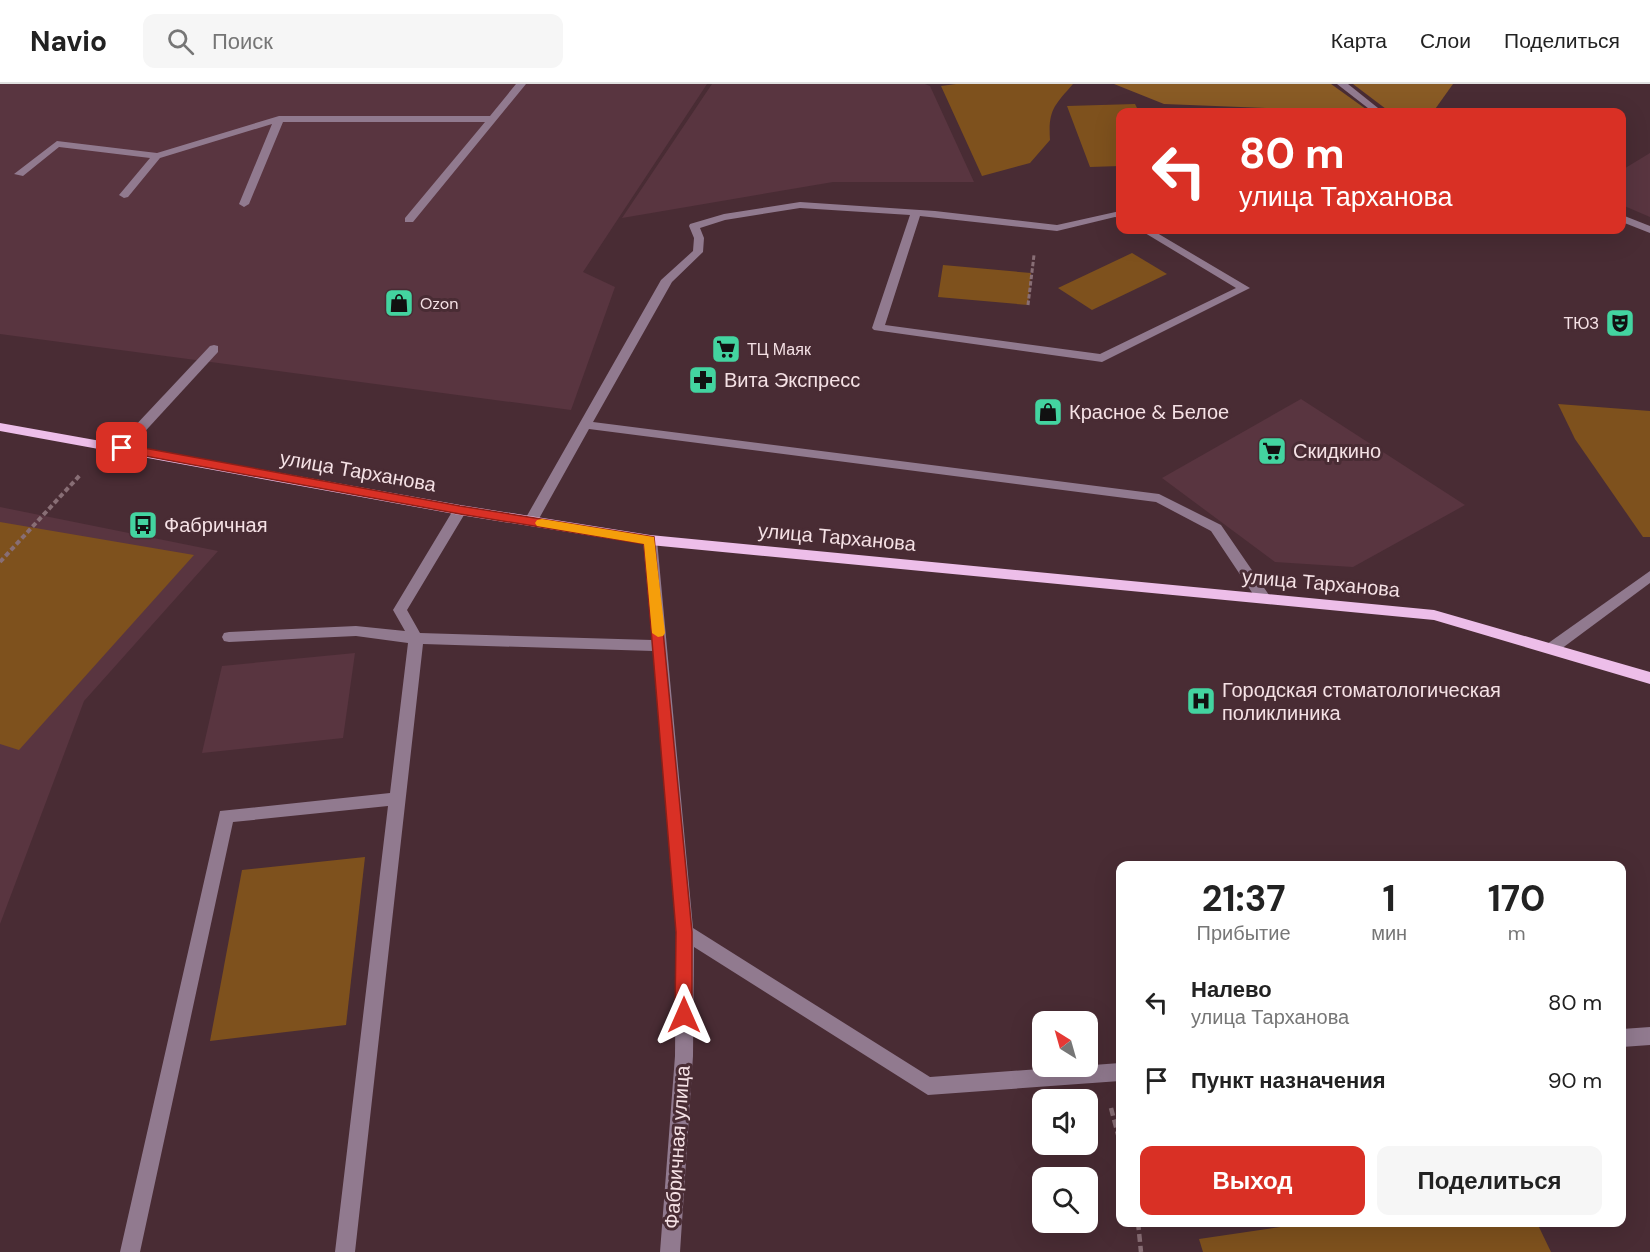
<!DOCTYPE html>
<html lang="ru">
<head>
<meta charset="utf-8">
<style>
  body { margin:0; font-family:"DM Sans",sans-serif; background:#f6f6f6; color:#222; height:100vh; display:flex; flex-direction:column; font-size:22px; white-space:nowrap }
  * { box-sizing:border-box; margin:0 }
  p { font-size:20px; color:#767676 }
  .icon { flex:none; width:33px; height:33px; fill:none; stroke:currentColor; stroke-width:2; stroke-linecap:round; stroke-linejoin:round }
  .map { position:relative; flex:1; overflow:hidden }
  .details { position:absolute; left:1116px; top:777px; width:510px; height:366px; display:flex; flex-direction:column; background:#fff; border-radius:12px; box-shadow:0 6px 24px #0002 }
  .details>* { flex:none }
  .banner { position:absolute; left:1116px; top:24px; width:510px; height:126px; border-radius:12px; box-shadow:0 6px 24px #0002; background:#d93025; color:#fff; overflow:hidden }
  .needle { width:39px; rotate:323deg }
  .tools { position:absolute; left:1032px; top:927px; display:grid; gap:12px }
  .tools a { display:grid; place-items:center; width:66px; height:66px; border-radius:12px; background:#fff; box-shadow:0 6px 24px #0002; font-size:30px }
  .pin { position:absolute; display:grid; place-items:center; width:51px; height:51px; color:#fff; margin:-26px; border-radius:12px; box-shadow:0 3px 9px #0006 }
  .me { position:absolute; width:66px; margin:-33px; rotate:0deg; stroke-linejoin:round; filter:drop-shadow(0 0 4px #0008) }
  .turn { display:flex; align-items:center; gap:21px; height:126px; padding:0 24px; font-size:27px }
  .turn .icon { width:78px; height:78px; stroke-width:2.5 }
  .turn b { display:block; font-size:42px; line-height:51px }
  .eta { display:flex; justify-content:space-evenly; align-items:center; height:102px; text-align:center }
  .eta b { font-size:36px; font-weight:700; line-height:42px }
  .cta { display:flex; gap:12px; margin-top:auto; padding:12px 24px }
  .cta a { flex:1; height:69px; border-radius:12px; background:#d93025; color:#fff; font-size:24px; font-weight:700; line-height:69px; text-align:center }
  .cta a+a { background:#f6f6f6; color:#222 }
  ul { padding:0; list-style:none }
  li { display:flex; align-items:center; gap:18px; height:78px; padding:0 24px }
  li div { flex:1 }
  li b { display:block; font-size:22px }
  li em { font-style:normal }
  header { display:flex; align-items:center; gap:36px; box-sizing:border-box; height:84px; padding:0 30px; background:#fff; border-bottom:2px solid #e0e0e0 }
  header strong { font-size:28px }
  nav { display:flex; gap:33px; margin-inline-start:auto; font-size:21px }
  .search { width:420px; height:54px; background:#f6f6f6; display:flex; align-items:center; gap:15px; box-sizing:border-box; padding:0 21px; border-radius:12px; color:#767676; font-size:22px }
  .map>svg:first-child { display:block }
  .built { fill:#593540 }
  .green { fill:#7e511d }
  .forest { fill:#895b25 }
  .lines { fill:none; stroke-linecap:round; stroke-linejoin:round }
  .path-far2 { stroke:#886e75; stroke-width:3; stroke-dasharray:4.5 2; stroke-linecap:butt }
  .path-far1 { stroke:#886e75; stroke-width:4; stroke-dasharray:5 3; stroke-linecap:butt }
  .path { stroke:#886e75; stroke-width:4.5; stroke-dasharray:8 4; stroke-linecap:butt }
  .minor { fill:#917a8f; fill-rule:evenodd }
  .major { fill:#edbee9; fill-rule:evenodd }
  .route { fill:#d93025; stroke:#8d1f18; stroke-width:1.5 }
  .slow { fill:#f59e0b }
  .labels { text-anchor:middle; stroke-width:6; stroke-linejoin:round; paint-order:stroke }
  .far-poi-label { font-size:16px; fill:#f5e1e5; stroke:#492c34; text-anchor:start }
  .poi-label { font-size:20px; fill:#f5e1e5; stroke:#492c34; text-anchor:start }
  .street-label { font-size:20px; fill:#f5e1e5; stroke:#492c34 }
</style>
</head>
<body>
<header>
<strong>Navio</strong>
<div class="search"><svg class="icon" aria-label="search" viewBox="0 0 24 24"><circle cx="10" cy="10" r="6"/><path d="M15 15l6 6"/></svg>Поиск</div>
<nav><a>Карта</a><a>Слои</a><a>Поделиться</a></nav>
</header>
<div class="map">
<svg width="1650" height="1168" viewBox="0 0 1650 1168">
  <rect width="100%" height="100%" fill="#492c34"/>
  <g class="built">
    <path d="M0 0H707L583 188 615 203 571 326 0 250Z"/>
    <path d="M712 0H925L930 2 974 98H833L622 134Z"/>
    <path d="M1650 69V133L1622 121V86Z"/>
    <path d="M1301 315 1465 421 1353 483 1275 478 1162 394Z"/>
    <path d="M0 423 218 467 84 617 0 840Z"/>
    <path d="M355 569 343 654 202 669 222 582Z"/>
  </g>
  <g class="green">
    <path d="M956 0H1073C1054 22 1048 26 1050 56L1030 79 982 92 941 2Z"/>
    <path d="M1135 20 1139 28H1120V82L1090 83 1067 22Z"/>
    <path d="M1132 169 1167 190 1092 226 1058 204Z"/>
    <path d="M943 181 1031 189 1028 221 938 213Z"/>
    <path d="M1558 320 1650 327V453H1643L1575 355Z"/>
    <path d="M0 438 194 471 19 666 0 660Z"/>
    <path d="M365 773 346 941 210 957 242 786Z"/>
    <path d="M1315 1138 1537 1139 1551 1168H1203L1199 1155Z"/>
  </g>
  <g class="forest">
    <path d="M1114 0H1331L1370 28 1164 20Z"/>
    <path d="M1353 0H1453L1433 28H1390Z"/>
  </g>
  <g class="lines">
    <path class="path-far2" d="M1028 221 1034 171"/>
    <path class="path-far1" d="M0 478 81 390"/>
    <g class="path">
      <path d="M1111 1024 1120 1058"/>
      <path d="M1138 1138 1141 1168"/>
    </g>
    <g class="minor">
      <path d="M516 0H526L413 138H405V134L485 38H283L249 120 244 123 239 120 272 40 160 74 128 113 124 114 119 111 150 74 59 63 23 92 14 90 57 57 157 69 279 32H490Z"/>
      <path d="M1337 0H1348L1383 28H1373Z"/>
      <path d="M800 118 935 127 1057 141 1120 127V134L1115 133 1057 147 920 132 885 241 1100 270 1236 204 1140 146H1152L1250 204 1102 278 874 246 872 244 910 131 800 124 725 136 700 144 704 154 703 168 672 198 593 338 1159 410 1221 441 1269 511 1271 515 1269 519H1259L1211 447 1156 418 589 345 536 440H526L524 437 661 196 693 167 694 154 689 142 690 140 724 130Z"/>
      <path d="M1622 131 1650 142V149L1622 138Z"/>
      <path d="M214 261 218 262V268L127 367H117L116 364 117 361 210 262Z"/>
      <path d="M460 421 467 426 407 526 420 549 652 556 643 456 650 451 657 456 693 844 930 993 1120 979V997L928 1011 694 863 693 972 680 1168H660L675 972 676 848 653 567 423 560 355 1168H335L388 722 233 738 140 1168H120L220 727 390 709 408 559 356 552 229 558 224 557 222 553 224 549 229 548 356 542 405 547 393 526 455 423Z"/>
      <path d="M1650 487V499L1557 568H1547L1545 564 1547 560Z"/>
      <path d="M1650 943V961L1622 963V945Z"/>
    </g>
    <path class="major" d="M0 339 460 421 650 451 1434 526 1650 588V600L1434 536 650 461 460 431 0 347Z"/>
  </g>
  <path class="route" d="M122 360 460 422 654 453 692 848V931L690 936 684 938 678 936 675 931 676 848 644 460 460 430 118 367V362Z"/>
  <path class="slow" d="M542 435 654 453 665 549 663 552 658 553 652 549 644 460 537 442 535 439 537 436Z"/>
  <defs>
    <g id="shop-square" transform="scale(1.5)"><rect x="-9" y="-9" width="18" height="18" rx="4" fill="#43d4a0" stroke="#492c34"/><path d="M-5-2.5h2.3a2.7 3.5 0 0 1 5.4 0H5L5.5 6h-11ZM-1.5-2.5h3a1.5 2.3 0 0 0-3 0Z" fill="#111"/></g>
    <g id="theatre-square" transform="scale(1.5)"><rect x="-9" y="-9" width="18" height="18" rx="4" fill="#43d4a0" stroke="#492c34"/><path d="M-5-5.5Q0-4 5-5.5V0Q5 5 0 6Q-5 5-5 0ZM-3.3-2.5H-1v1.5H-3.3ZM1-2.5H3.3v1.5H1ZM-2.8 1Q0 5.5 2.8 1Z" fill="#111"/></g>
    <g id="supermarket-square" transform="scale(1.5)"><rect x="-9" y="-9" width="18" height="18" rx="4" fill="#43d4a0" stroke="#492c34"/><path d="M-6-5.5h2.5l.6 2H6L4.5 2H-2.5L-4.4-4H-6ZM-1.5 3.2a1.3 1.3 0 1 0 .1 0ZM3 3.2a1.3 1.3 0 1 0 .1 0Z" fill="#111"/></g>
    <g id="pharmacy-square" transform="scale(1.5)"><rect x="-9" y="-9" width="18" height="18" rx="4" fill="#43d4a0" stroke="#492c34"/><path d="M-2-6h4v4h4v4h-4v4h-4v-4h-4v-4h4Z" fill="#111"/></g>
    <g id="bus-square" transform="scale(1.5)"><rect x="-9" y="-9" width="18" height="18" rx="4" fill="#43d4a0" stroke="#492c34"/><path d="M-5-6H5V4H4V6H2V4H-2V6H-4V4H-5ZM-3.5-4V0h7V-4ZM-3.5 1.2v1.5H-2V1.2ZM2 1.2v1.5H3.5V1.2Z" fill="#111"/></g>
    <g id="hospital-square" transform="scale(1.5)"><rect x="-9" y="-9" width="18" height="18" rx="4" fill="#43d4a0" stroke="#492c34"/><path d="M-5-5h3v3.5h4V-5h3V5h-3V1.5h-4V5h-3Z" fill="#111"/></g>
  </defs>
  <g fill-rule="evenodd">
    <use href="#shop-square" x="399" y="219"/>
    <use href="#theatre-square" x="1620" y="239"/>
    <use href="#supermarket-square" x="726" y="265"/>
    <use href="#pharmacy-square" x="703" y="296"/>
    <use href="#shop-square" x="1048" y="328"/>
    <use href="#supermarket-square" x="1272" y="367"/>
    <use href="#bus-square" x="143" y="441"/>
    <use href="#hospital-square" x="1201" y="617"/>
  </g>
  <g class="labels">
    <g class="far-poi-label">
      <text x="420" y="225">Ozon</text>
      <text x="1599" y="245" text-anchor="end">ТЮЗ</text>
      <text x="747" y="271">ТЦ Маяк</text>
    </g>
    <g class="poi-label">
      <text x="724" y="303">Вита Экспресс</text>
      <text x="1069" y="335">Красное &amp; Белое</text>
      <text x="1293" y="374">Скидкино</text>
      <text x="164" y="448">Фабричная</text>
      <text x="1222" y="613">Городская стоматологическая<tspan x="1222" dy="23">поликлиника</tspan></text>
    </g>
    <g class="street-label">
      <text transform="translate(358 387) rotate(10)" y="7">улица Тарханова</text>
      <text transform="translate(837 453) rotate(5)" y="7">улица Тарханова</text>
      <text transform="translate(1321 499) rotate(5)" y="7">улица Тарханова</text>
      <text transform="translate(677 1063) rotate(-86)" y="7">Фабричная улица</text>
    </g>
  </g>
</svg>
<div class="tools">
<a><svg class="needle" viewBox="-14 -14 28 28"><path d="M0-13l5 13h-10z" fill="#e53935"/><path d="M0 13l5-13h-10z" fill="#767676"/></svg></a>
<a><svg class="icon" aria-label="sound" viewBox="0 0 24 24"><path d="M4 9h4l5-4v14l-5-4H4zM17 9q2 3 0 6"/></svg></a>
<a><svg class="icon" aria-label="search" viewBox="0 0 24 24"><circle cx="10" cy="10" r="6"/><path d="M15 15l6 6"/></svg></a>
</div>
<div class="pin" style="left:122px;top:364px;background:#d93025"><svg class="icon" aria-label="arrive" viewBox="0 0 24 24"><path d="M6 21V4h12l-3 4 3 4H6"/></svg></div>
<svg class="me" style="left:684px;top:931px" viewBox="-20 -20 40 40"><path d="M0-17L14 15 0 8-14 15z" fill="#d93025" stroke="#fff" stroke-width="4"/></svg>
<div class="banner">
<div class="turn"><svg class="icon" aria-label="left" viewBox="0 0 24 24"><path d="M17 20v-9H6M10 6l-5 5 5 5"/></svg><div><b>80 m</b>улица Тарханова</div></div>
</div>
<section class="details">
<div class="eta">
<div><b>21:37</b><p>Прибытие</p></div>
<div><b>1</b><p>мин</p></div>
<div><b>170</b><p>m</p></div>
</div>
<ul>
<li><svg class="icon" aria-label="left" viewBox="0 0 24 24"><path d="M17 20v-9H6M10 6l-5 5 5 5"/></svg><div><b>Налево</b><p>улица Тарханова</p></div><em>80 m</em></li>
<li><svg class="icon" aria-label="arrive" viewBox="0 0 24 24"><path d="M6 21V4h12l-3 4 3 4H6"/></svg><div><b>Пункт назначения</b></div><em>90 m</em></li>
</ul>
<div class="cta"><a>Выход</a><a>Поделиться</a></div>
</section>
</div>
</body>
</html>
